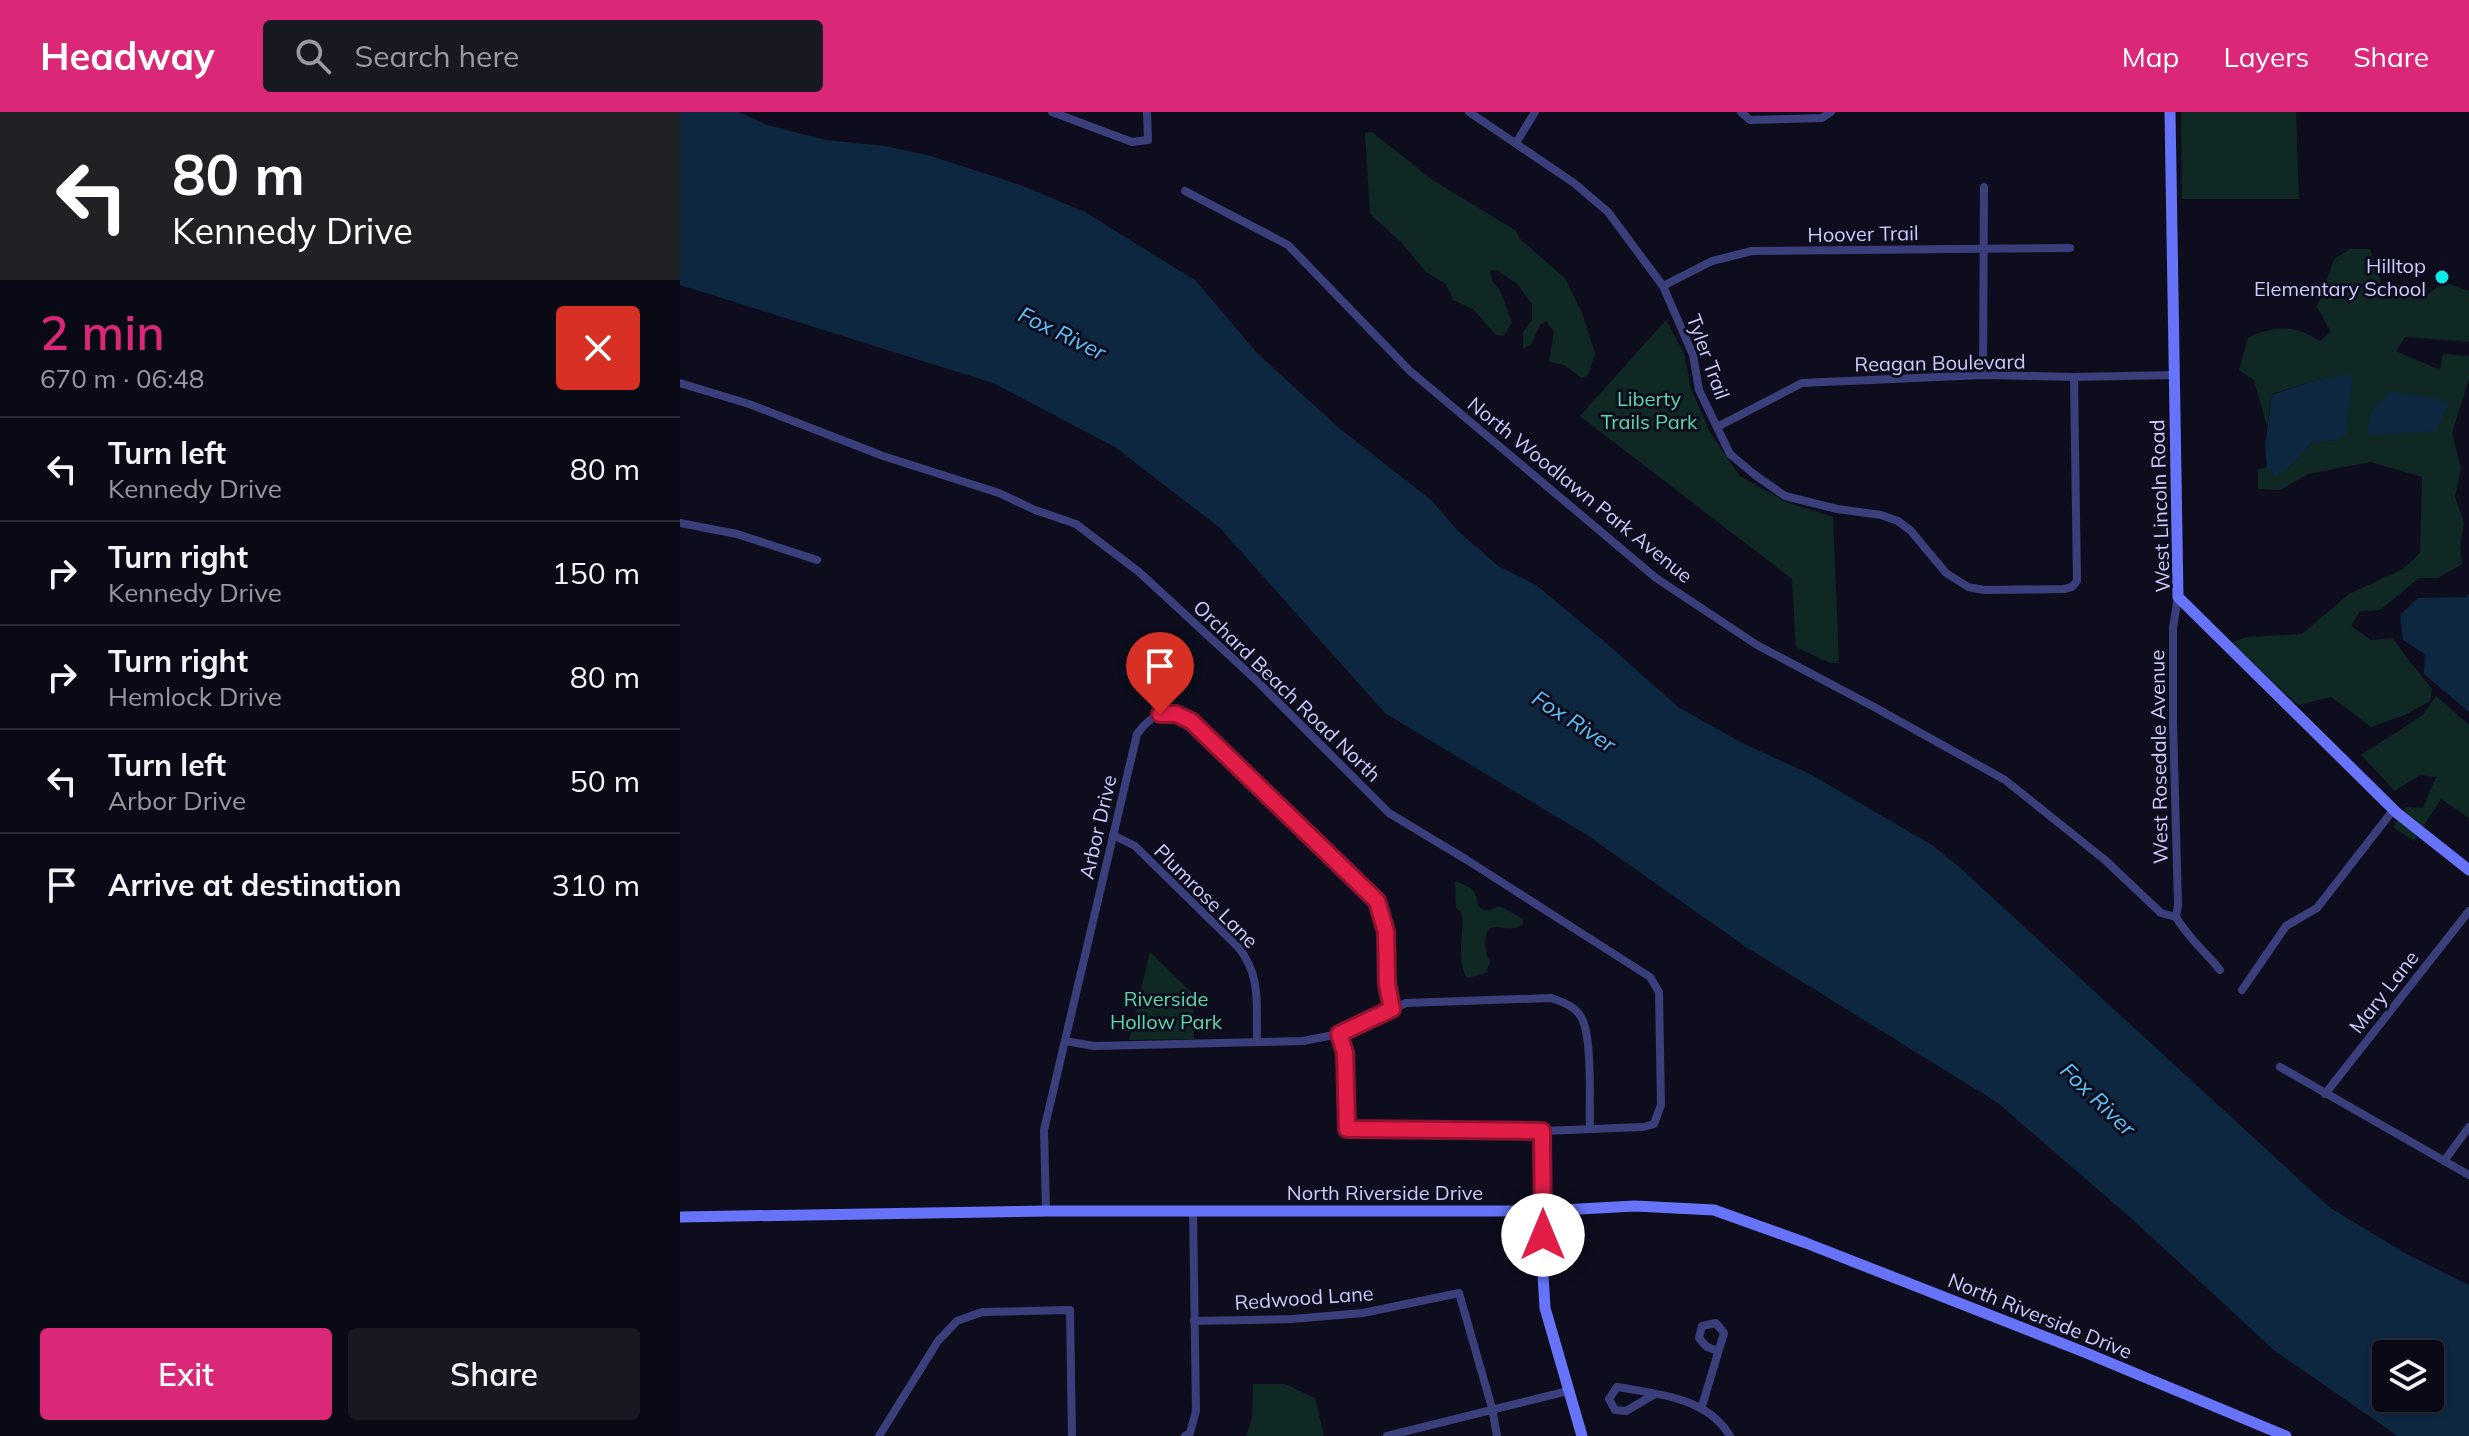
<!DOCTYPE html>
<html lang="en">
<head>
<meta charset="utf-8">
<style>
  body { margin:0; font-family:Mulish,sans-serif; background:#181823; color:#f1f3f6; height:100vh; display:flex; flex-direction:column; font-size:30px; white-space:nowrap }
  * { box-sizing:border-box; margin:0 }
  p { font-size:26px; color:#999aa1 }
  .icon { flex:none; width:44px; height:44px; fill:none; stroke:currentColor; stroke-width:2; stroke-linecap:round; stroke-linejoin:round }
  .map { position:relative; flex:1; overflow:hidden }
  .side { display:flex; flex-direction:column; background:#0a0a16; width:680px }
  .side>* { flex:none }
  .top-card { background:#202124; color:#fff; overflow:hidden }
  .buttons { position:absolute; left:1692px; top:1228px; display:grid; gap:16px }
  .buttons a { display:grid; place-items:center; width:72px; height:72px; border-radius:8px; background:#0a0a16; box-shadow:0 2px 6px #0004,0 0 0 2px #2a2b35; font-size:40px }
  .pin { position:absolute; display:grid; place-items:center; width:68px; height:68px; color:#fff; margin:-82px -34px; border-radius:50% 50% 50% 0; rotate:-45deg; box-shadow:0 0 8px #0007 }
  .pin .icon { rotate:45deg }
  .me { position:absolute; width:88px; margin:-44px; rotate:0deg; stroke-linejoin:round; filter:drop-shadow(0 0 6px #0008) }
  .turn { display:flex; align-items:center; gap:28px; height:168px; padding:0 40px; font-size:36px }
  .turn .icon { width:104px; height:104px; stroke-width:2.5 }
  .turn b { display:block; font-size:56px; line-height:68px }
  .round { display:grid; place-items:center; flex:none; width:84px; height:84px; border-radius:8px; background:#181823 }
  .summary { display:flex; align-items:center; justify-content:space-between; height:136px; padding:0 40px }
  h1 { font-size:48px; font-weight:600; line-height:60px; color:#db2777 }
  .button { display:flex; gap:16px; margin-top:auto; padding:16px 40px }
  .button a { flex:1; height:92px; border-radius:8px; background:#db2777; color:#fff; font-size:32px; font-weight:600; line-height:92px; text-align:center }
  .button a+a { background:#181823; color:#f1f3f6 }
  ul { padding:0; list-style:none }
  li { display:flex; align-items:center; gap:24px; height:104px; padding:0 40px; border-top:2px solid #2a2b35 }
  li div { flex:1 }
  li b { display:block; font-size:30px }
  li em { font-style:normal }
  header { display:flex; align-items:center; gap:48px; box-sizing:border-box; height:112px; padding:0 40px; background:#db2777; color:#fff }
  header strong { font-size:38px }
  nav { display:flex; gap:44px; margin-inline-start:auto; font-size:28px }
  .search { width:560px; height:72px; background:#181823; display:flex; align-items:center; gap:20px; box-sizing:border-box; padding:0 28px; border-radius:8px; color:#999aa1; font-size:30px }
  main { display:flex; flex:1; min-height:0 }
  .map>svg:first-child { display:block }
  .green { fill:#102824 }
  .water { fill:#0e2741; fill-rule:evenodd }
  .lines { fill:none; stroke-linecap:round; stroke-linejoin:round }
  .street { stroke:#3a3f7b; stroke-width:8 }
  .secondary { stroke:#6774f9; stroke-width:11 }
  .route-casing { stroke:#92132f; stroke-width:20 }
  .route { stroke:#e11d48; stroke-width:14 }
  .poi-dot { fill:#09ece8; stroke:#0e0d1e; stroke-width:3 }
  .labels { text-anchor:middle; stroke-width:6; stroke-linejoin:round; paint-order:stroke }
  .street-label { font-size:20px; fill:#ccccfd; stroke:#0e0d1e }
  .poi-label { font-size:20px; fill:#ccccfd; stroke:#0e0d1e; text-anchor:end }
  .park-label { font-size:20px; fill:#5cd9ab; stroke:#0e0d1e }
  .water-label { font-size:22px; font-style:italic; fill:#5ec3f9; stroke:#0e0d1e }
</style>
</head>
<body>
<header>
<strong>Headway</strong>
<div class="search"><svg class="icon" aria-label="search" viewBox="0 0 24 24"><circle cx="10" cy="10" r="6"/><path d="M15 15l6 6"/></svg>Search here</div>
<nav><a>Map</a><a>Layers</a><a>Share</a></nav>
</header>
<main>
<section class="side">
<div class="top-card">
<div class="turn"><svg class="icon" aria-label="left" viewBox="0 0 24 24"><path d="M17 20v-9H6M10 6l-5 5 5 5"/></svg><div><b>80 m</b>Kennedy Drive</div></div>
</div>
<div class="summary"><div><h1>2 min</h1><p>670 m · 06:48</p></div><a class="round" style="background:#d93025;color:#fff"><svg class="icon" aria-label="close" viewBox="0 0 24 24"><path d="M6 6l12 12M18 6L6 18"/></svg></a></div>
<ul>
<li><svg class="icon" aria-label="left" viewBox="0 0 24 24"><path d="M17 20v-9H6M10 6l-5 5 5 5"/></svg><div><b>Turn left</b><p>Kennedy Drive</p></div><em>80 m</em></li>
<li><svg class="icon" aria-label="right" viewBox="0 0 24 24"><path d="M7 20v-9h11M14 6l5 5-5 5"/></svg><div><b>Turn right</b><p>Kennedy Drive</p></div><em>150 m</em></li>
<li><svg class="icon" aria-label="right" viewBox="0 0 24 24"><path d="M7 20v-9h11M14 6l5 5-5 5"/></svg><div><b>Turn right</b><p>Hemlock Drive</p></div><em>80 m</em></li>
<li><svg class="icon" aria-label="left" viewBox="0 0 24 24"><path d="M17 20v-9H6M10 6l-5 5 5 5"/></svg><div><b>Turn left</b><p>Arbor Drive</p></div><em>50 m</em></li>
<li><svg class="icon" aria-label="arrive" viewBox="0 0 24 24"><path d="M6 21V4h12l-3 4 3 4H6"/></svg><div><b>Arrive at destination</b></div><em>310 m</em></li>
</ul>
<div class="button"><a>Exit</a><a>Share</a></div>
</section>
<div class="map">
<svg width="1789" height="1324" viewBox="0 0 1789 1324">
  <rect width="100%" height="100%" fill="#0e0d1e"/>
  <g class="green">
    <path d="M1501 0H1616L1619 87H1502Z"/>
    <path d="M692 20 754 69 835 118 841 128 885 166 902 201 915 241 908 263 902 266 884 253 869 250 874 220 866 209 860 213 851 233 843 236V220L852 208V192L838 173 817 158 810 159 812 169 820 178 832 211 823 224 816 223 793 197 773 188 766 172 746 160 722 131 690 102 685 21Z"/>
    <path d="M1670 137H1690L1706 184 1747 183 1764 170 1789 179V230L1725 225 1716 239 1760 258 1763 242 1789 244V267L1772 321 1781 356 1775 385 1784 411 1780 435 1782 452 1758 466H1739L1700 498 1680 499 1671 514 1691 528 1713 526C1725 545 1739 560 1752 577L1750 589 1725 603 1691 615 1651 585 1618 593 1551 531 1566 525 1622 522 1669 482 1723 457 1740 441 1742 365 1690 350 1628 362 1600 378 1578 377V358L1587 355 1596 363 1608 356 1633 330 1660 328 1673 263 1637 268 1592 282 1587 314 1574 268 1559 258 1568 225C1598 213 1614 213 1640 229L1651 220 1637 195 1654 147Z"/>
    <path d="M986 208 1004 241 1010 273 1029 319 1060 364 1106 390 1153 405 1159 551H1150L1116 535 1112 467 900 304Z"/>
    <path d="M1756 584 1789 613V706L1761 687 1734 729 1713 715 1726 695 1743 696 1756 665 1740 663 1715 679 1681 643 1743 603Z"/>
    <path d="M775 769C792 776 796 776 798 794 806 802 810 798 820 794L843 807V811C834 821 821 813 809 816 804 825 804 841 810 849L806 861 787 866C776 847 784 822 782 801L776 796Z"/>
    <path d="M470 840 513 882 514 927 449 928Z"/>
    <path d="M573 1272H605L635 1286 644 1324H566L572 1307Z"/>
  </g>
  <g class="water">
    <path d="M0 0H59L87 13 146 28 205 34 251 44 340 73 405 100 516 169 577 241 659 316 751 388 778 419 818 454 856 473 926 531 998 595 1062 631 1130 662 1252 733 1278 754 1649 1095 1723 1140 1789 1173V1324H1718L1595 1239 1451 1106 1318 991 1066 835 907 723 705 601 540 416 435 335 313 271 0 173ZM1706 1242H1750V1286H1706Z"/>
    <path d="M1673 262 1666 322 1660 328 1633 330 1608 356 1596 364 1587 355 1585 334 1592 283 1637 268Z"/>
    <path d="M1710 280 1749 285 1769 291 1756 319 1689 323C1685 303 1697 293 1710 280Z"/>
    <path d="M1789 482V600L1744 562 1745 542 1723 528 1720 503 1738 486 1786 485Z"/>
  </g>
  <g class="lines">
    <g class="street">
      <path d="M372 0 452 30 468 28 467 0"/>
      <path d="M789 0 894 71 928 100 983 174 1013 243 1019 278 1050 342 1075 363 1105 384 1157 397 1201 403 1218 409 1231 419 1266 461 1288 475 1304 478 1384 477 1392 475 1397 469 1394 265"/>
      <path d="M1061 0 1070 8 1142 6 1151 0"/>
      <path d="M836 31 855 0"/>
      <path d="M505 79 608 133 730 259 976 466 1077 533 1196 596 1325 668 1425 748 1481 801 1496 805"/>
      <path d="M983 174 1032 149 1072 139 1390 136"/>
      <path d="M1303 263 1304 75"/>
      <path d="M0 271 69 292 203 344 319 381 355 398 396 412 459 460 574 566 709 701 787 748 970 865 979 880 981 993 974 1012 963 1015 862 1019 667 1017 665 941 659 922"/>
      <path d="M1037 315 1122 271 1303 263 1394 265 1494 263"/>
      <path d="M0 411 57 422 137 448"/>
      <path d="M433 723 455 734 558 835C582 864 576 895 577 930"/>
      <path d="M1496 805 1498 793 1493 610V516L1498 485"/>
      <path d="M1496 805C1508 826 1525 839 1540 858"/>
      <path d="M1562 878 1606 814 1637 796 1714 697"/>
      <path d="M385 929 414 934 623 929 659 922 726 891 871 886C882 890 895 894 901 905 913 925 909 992 910 1017"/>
      <path d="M1600 955 1789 1063"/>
      <path d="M1645 982 1789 799"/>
      <path d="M1764 1049 1789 1015"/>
      <path d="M366 1099 364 1018 457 622C474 599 486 597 511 609L697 789 706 820 707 872 712 897"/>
      <path d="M514 1209 612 1207 683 1201 779 1181 812 1296 817 1324"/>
      <path d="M975 1282 946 1299 935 1298 929 1287 937 1275C978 1282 1027 1285 1050 1324"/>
      <path d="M1022 1294 1044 1221 1036 1211 1022 1214 1019 1226 1027 1235 1038 1239"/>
      <path d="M199 1324 258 1229 277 1209 302 1200 390 1198 392 1324"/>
      <path d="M505 1324 510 1321 516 1299 513 1098"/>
      <path d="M707 1324 888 1279"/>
    </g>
    <g class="secondary">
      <path d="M1490 0 1498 485 1717 701 1789 758"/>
      <path d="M862 1019V1146L865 1196 902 1324"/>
      <path d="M0 1105 366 1099H863L955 1094 1034 1098 1126 1131 1404 1240 1606 1324"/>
    </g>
  </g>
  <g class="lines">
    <g class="route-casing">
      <path id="route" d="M480 602H496L511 609 697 789 706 820 707 872 712 897 659 922 665 941 667 1017 862 1019 863 1123"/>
    </g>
    <use href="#route" class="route"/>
  </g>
  <circle class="poi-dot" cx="1762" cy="165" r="8"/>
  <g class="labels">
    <g class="street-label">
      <text transform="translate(1183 122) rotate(-1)" y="7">Hoover Trail</text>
      <text transform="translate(1028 245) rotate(70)" y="7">Tyler Trail</text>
      <text transform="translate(1260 251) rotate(-1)" y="7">Reagan Boulevard</text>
      <text transform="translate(900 378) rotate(39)" y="7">North Woodlawn Park Avenue</text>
      <text transform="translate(1480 394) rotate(-92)" y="7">West Lincoln Road</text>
      <text transform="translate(607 579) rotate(44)" y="7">Orchard Beach Road North</text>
      <text transform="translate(1479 645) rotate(-91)" y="7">West Rosedale Avenue</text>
      <text transform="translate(418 715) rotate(-77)" y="7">Arbor Drive</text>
      <text transform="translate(526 784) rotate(45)" y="7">Plumrose Lane</text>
      <text transform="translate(1704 880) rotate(-52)" y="7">Mary Lane</text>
      <text x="705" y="1088">North Riverside Drive</text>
      <text transform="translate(624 1186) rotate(-4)" y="7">Redwood Lane</text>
      <text transform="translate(1360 1204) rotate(22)" y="7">North Riverside Drive</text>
    </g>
    <g class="poi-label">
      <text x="1746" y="161">Hilltop<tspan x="1746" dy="23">Elementary School</tspan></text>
    </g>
    <g class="park-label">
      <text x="969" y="294">Liberty<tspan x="969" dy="23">Trails Park</tspan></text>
      <text x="486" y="894">Riverside<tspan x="486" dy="23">Hollow Park</tspan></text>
    </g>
    <g class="water-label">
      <text transform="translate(382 221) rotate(26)" y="8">Fox River</text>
      <text transform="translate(894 609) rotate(33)" y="8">Fox River</text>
      <text transform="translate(1418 987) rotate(44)" y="8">Fox River</text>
    </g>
  </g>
</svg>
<div class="buttons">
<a><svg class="icon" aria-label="layers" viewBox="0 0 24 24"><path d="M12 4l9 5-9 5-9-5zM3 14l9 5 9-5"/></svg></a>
</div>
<div class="pin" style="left:480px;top:602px;background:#d93025"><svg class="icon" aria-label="arrive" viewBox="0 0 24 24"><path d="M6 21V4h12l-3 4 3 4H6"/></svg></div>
<svg class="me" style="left:863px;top:1123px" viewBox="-20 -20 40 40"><circle r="19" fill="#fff"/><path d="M0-13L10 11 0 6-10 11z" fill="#e11d48"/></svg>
</div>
</main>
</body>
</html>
